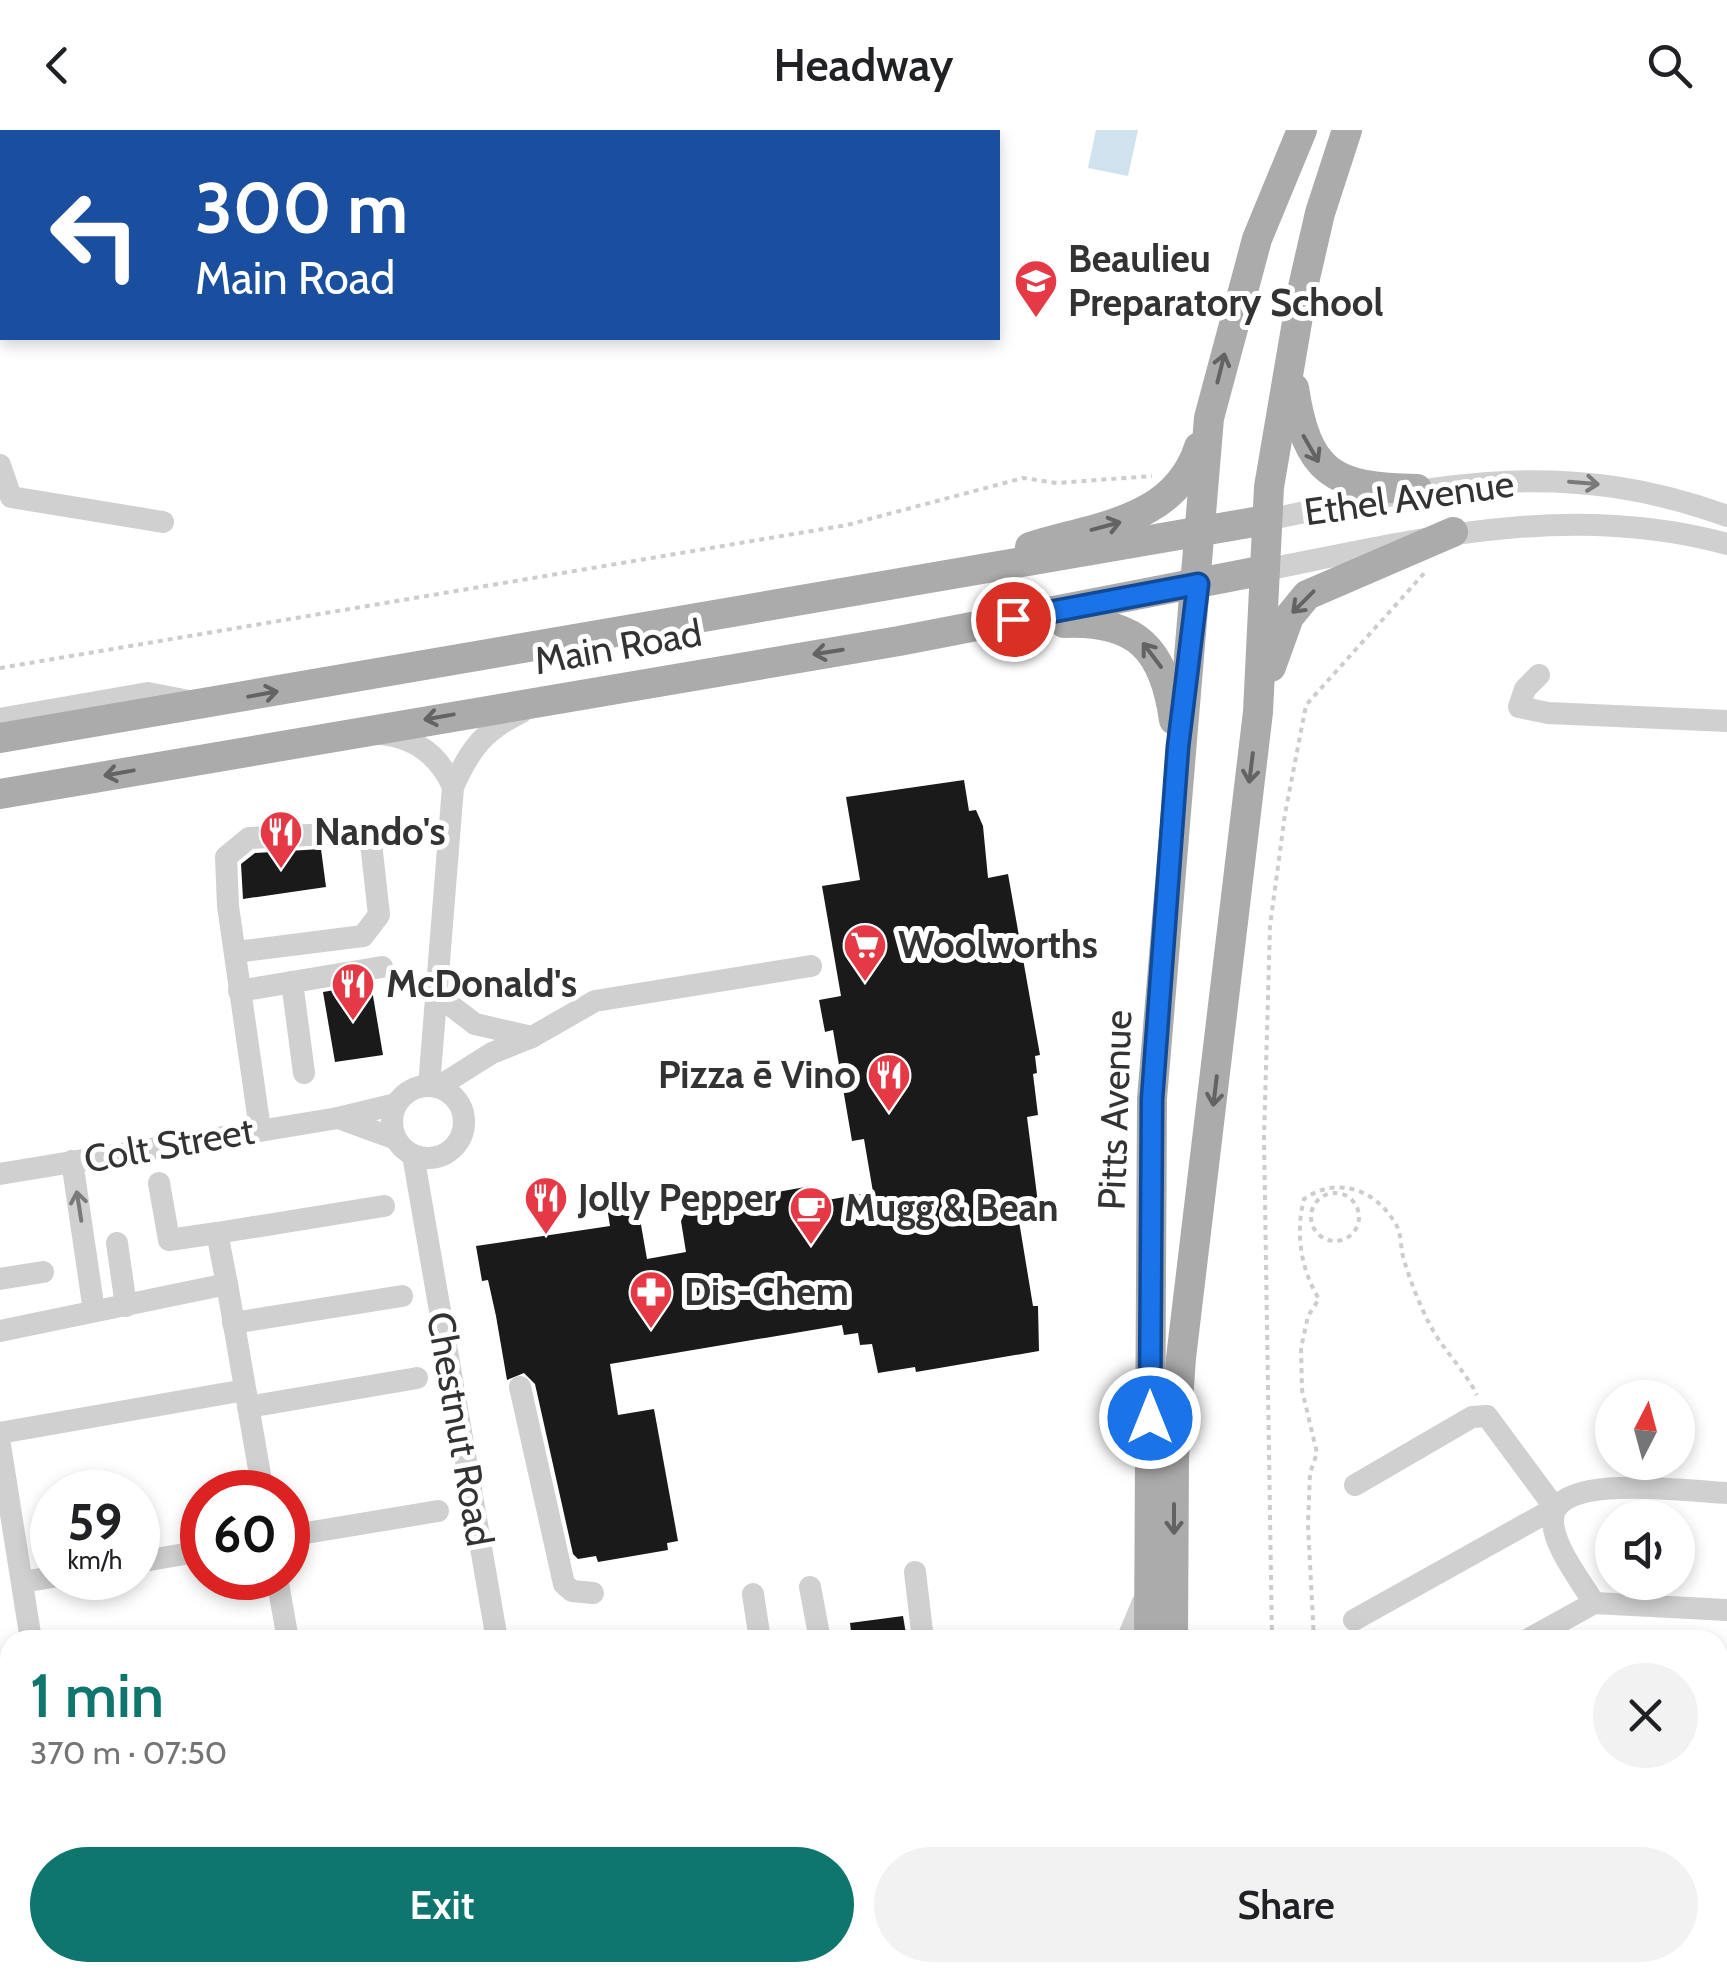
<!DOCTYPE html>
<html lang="en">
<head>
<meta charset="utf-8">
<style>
  body { margin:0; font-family:Cabin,sans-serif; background:#f2f2f2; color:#202124; height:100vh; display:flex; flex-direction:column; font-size:38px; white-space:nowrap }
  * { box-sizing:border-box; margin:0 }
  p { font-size:32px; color:#757577 }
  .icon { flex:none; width:55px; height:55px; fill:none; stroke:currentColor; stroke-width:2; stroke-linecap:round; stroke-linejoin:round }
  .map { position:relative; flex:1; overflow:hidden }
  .side { position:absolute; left:0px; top:1500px; width:1728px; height:352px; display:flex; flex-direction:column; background:#fff; border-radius:30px 30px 0 0; box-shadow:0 5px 15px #0003 }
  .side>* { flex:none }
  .hud { position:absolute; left:0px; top:0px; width:1000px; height:210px; box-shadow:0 5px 15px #0003; background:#1a4fa0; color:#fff; overflow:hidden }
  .needle { width:65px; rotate:6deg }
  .tools { position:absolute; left:1595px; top:1250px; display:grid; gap:20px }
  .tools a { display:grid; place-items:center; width:100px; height:100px; border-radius:50%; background:#fff; box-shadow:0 5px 15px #0003; font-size:50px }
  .speed { position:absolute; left:30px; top:1340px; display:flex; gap:20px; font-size:50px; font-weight:700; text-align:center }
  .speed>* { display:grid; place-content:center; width:130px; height:130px; border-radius:50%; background:#fff; box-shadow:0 5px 15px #0003; line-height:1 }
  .speed small { font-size:25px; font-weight:400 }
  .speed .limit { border:15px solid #d22; background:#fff; color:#111 }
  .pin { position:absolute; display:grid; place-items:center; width:85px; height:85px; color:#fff; margin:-42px; border:5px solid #fff; border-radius:50%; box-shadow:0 2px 10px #0007 }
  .me { position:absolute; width:110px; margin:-55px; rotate:0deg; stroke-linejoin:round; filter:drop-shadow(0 0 8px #0008) }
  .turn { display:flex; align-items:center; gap:35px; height:210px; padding:0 30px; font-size:45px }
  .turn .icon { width:130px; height:130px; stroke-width:2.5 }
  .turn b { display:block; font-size:70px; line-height:85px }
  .round { display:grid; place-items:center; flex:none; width:105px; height:105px; border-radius:52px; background:#f2f2f2 }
  .summary { display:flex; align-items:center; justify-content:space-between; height:170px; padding:0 30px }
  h1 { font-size:60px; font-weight:600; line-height:75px; color:#0f766e }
  .button { display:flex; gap:20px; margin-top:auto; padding:20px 30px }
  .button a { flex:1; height:115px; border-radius:60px; background:#0f766e; color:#fff; font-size:40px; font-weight:600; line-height:115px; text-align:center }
  .button a+a { background:#f2f2f2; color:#202124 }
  header { display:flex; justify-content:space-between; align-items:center; height:130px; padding:0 30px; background:#fff; font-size:45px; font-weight:600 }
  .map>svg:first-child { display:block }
  .water { fill:#cfe2ee }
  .building { fill:#1a1a1a }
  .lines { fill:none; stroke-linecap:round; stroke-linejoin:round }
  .path { stroke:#cdcdcd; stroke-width:4; stroke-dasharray:5 5; stroke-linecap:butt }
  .minor { stroke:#d0d0d0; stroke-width:22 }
  .major { stroke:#ababab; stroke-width:30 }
  .oneway { stroke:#636363 }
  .oneway2 { stroke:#7a7a7a }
  .route-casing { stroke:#114b97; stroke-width:25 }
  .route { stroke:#1a73e8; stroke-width:18 }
  .labels { text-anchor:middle; stroke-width:10; stroke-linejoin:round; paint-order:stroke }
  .poi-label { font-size:38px; font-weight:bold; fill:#333; stroke:#fff; text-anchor:start }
  .street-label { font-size:38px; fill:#333; stroke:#fff }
</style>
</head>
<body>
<header><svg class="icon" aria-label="back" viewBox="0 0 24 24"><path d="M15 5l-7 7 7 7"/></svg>Headway<svg class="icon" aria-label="search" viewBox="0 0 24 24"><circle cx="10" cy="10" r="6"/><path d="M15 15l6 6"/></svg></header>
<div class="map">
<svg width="1727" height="1851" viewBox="0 0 1727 1851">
  <rect width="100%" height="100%" fill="#fff"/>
  <path class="water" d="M1096 0H1138L1128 46 1088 38Z"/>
  <g class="building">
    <path d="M964 650 969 681 976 680 983 696 988 748 1008 744 1040 925 1035 926 1037 943 1033 944 1038 985 1027 987 1039 1081 1018 1085 1033 1176H1038L1039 1221 916 1242 915 1237 878 1243 872 1214 860 1215 858 1203 844 1205 842 1195 610 1234 618 1285 654 1279 678 1411 667 1413 668 1420 598 1432 596 1426 578 1429 573 1424 535 1254 524 1243 507 1250 496 1186 488 1150 482 1151 476 1116 610 1096 607 1077 637 1072 647 1129 686 1122 681 1091 687 1078 811 1056 822 1071 873 1062 864 1009 852 1011 833 900 825 902 819 870 841 866 822 756 860 750 846 667Z"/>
    <path d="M321 719 326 757 243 769 241 734 255 723Z"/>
    <path d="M371 854 383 925 335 932 323 862Z"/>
    <path d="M903 1486 907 1510H852L850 1493Z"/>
  </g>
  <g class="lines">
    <g class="path">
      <path d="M0 538 847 395 1023 348 1057 353 1152 346"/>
      <circle cx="1335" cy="1087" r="24"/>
      <path d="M1272 1510 1264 1008 1270 796 1285 684 1306 575 1427 440"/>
      <path d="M1314 1510 1308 1395 1310 1343 1317 1323 1302 1260 1301 1218 1308 1186 1319 1169C1301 1140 1295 1103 1304 1069 1337 1046 1375 1059 1395 1093 1402 1103 1400 1118 1404 1130 1410 1150 1420 1176 1430 1195 1443 1220 1464 1239 1477 1265"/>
      <path d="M1718 1733 1727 1728"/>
      <path d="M1275 1842V1851"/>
      <path d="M1339 1842 1340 1851"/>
      <path d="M1510 1851 1517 1842"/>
    </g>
    <g class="minor">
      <path d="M524 0 525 2"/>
      <path d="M0 106 2 108"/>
      <path d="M0 335 11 367 163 392"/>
      <path d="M1266 390C1434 356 1559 325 1727 386"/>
      <path d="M1265 440C1420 409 1570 371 1727 414"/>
      <path d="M1539 545 1525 559 1519 577 1548 583 1727 591"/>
      <path d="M0 589 148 563 189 571"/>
      <path d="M380 604C415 607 439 625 453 657"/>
      <path d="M236 822 363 806 379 785 371 713 349 703 249 708 226 727 228 776 260 999"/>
      <path d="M292 852 304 943"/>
      <path d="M239 861 382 837"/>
      <path d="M437 865 475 894 532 907"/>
      <path d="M429 956 453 657C470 619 484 600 522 582"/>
      <circle cx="428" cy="992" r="36"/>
      <path d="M438 957 492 923 532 907 595 871 811 836"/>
      <path d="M338 988 396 1009"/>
      <path d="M413 1025 497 1510"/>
      <path d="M72 1031 94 1181"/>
      <path d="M0 1044 338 988 396 974"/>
      <path d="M159 1053 169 1110 217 1103"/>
      <path d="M117 1113 126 1176"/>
      <path d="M0 1149 43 1142"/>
      <path d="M227 1154 263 1362"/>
      <path d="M233 1193 402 1166"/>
      <path d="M0 1201 227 1154 217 1103 384 1076"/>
      <path d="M520 1257 564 1454 572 1461 593 1463"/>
      <path d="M248 1277 417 1248"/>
      <path d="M0 1303 245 1260"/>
      <path d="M0 1315 31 1510"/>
      <path d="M288 1406 438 1381"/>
      <path d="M138 1432 202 1421"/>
      <path d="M915 1442 923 1510"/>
      <path d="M277 1448 288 1510"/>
      <path d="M22 1452 52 1447"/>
      <path d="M810 1457 820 1510"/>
      <path d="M753 1464 760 1510"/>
      <path d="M1594 1473C1581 1451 1552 1415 1553 1389 1555 1341 1693 1362 1727 1363"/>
      <path d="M1354 1490 1555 1378 1487 1286 1472 1287 1355 1355"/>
      <path d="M1127 1510 1143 1472"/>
      <path d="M1527 1510 1594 1473 1727 1480"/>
      <path d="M1718 1583 1727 1584"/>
      <path d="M1718 1690 1727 1682"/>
      <path d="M0 1733 10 1731"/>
      <path d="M234 1842 236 1851"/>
      <path d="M600 1842 602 1851"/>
      <path d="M905 1842 909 1851"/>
      <path d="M346 1851 392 1842"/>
      <path d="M1014 1851 1015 1842"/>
      <path d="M1397 1851 1411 1842"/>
    </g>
    <g class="major">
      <path d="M1294 258C1307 343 1333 358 1417 359"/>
      <path d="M1030 417C1096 396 1175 392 1199 317"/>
      <path d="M1064 493C1137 490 1164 519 1174 590"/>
      <path d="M1271 537 1289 487 1307 465 1453 402"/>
      <path d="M0 608 1266 390"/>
      <path d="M0 664 899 511 1265 440"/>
      <path d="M1149 1510 1152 969 1209 288 1257 109 1302 0"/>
      <path d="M1173 1510 1174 1327 1181 1228 1258 582 1269 357 1303 157 1320 83 1347 0"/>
      <path d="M1148 1851V1842"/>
      <path d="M1170 1851V1842"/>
    </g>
  </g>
  <defs><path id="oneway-shaft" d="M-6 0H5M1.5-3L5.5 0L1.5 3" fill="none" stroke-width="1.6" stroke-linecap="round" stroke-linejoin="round" transform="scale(2.5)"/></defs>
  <g class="oneway">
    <use href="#oneway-shaft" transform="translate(1221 238) rotate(-76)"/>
    <use href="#oneway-shaft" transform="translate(1311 319) rotate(60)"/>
    <use href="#oneway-shaft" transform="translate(1106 396) rotate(-15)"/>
    <use href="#oneway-shaft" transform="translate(1303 472) rotate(135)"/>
    <use href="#oneway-shaft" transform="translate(828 522) rotate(171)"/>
    <use href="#oneway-shaft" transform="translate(1152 525) rotate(-127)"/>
    <use href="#oneway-shaft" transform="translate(263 564) rotate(-10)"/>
    <use href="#oneway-shaft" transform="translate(439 587) rotate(170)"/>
    <use href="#oneway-shaft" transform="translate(1251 638) rotate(97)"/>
    <use href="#oneway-shaft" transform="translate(119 643) rotate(170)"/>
    <use href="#oneway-shaft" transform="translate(1215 961) rotate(97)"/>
    <use href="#oneway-shaft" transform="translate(1174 1389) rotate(90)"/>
  </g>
  <g class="oneway2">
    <use href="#oneway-shaft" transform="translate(1584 353) rotate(5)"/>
    <use href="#oneway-shaft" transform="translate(79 1076) rotate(-99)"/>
  </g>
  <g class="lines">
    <g class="route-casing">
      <path id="route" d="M1013 489 1198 454 1178 617 1152 969 1150 1288"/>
    </g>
    <use href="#route" class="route"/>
  </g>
  <defs>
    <g id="school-pin" transform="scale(2.25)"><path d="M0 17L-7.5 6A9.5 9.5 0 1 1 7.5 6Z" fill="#e63946" stroke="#fff"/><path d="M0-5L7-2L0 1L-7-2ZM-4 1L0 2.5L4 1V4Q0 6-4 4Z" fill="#fff"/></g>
    <g id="restaurant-pin" transform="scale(2.25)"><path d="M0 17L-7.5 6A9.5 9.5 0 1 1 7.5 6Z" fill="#e63946" stroke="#fff"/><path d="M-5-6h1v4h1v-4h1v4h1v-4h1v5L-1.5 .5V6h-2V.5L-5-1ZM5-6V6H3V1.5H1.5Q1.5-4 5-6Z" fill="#fff"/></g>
    <g id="supermarket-pin" transform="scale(2.25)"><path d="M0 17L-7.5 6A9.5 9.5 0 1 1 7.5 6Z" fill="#e63946" stroke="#fff"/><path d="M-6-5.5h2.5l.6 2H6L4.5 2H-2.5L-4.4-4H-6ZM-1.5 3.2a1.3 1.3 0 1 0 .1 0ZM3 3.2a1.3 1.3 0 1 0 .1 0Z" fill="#fff"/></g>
    <g id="cafe-pin" transform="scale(2.25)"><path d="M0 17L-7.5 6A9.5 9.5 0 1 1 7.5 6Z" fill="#e63946" stroke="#fff"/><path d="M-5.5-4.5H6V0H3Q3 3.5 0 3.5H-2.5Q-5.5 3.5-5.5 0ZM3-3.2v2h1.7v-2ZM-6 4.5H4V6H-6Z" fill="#fff"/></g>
    <g id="pharmacy-pin" transform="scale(2.25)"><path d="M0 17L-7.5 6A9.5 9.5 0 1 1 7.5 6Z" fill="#e63946" stroke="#fff"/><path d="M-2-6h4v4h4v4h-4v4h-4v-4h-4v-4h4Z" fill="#fff"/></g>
  </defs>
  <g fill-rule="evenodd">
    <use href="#school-pin" x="1036" y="151"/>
    <use href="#restaurant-pin" x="281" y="702"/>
    <use href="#supermarket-pin" x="865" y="815"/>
    <use href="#restaurant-pin" x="353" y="854"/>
    <use href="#restaurant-pin" x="889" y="945"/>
    <use href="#restaurant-pin" x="546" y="1068"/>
    <use href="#cafe-pin" x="811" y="1078"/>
    <use href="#pharmacy-pin" x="651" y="1162"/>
  </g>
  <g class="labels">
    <g class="poi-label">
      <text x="1068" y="142">Beaulieu<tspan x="1068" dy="44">Preparatory School</tspan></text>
      <text x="314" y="715">Nando's</text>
      <text x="898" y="828">Woolworths</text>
      <text x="386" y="867">McDonald's</text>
      <text x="856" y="958" text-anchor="end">Pizza ē Vino</text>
      <text x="578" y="1081">Jolly Pepper</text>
      <text x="844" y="1091">Mugg &amp; Bean</text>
      <text x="684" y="1175">Dis-Chem</text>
    </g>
    <g class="street-label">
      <text transform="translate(1409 368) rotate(-8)" y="13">Ethel Avenue</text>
      <text transform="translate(618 517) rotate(-10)" y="13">Main Road</text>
      <text transform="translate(1115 980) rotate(-88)" y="13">Pitts Avenue</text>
      <text transform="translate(169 1015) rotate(-10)" y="13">Colt Street</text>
      <text transform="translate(460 1299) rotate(80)" y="13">Chestnut Road</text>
    </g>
  </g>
</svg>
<div class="tools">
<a><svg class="needle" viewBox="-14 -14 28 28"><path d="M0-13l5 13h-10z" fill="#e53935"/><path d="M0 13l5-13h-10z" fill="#757577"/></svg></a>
<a><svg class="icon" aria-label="sound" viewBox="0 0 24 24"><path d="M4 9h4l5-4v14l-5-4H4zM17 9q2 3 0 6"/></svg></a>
</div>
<div class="speed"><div>59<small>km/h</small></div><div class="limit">60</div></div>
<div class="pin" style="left:1013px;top:489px;background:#d93025"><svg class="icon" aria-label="arrive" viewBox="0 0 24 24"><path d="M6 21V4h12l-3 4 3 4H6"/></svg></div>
<svg class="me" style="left:1150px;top:1288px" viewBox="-20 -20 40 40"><circle r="17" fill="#1a73e8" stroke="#fff" stroke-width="3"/><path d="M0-11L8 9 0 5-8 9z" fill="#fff"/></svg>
<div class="hud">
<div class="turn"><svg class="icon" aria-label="left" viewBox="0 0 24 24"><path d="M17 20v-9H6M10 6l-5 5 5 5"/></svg><div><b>300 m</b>Main Road</div></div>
</div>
<section class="side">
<div class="summary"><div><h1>1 min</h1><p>370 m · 07:50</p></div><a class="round"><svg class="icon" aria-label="close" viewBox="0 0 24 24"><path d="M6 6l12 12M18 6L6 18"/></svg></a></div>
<div class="button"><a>Exit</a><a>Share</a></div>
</section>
</div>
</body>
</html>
